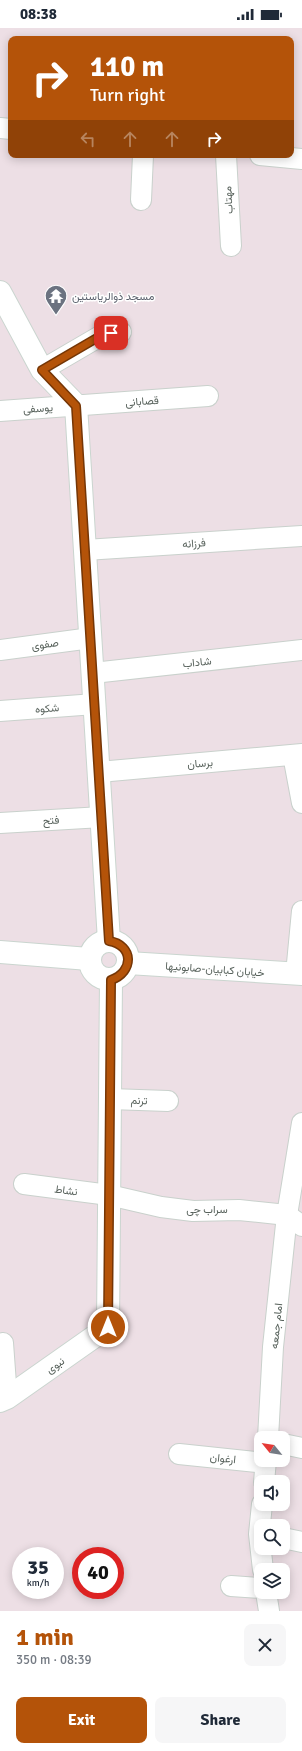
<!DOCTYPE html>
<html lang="en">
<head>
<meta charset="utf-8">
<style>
  body { margin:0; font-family:Signika,Vazirmatn,sans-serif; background:#f6f6f7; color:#1f2937; height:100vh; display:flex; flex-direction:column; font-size:15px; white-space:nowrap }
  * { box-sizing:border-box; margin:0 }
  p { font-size:13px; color:#747a83 }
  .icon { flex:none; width:22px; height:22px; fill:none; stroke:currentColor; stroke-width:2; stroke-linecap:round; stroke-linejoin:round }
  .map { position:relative; height:1583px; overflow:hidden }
  .details { display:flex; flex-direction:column; background:#fff; flex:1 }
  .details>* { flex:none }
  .hud { position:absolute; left:8px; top:8px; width:286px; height:122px; border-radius:8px; box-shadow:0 2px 10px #0003; background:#b45309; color:#fff; overflow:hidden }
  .needle { width:26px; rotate:300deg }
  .tools { position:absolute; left:254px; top:1403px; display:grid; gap:8px }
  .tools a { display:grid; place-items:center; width:36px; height:36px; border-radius:8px; background:#fff; box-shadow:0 2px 10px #0003; font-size:20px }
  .speed { position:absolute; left:12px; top:1519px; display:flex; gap:8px; font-size:20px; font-weight:700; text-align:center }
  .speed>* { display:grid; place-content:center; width:52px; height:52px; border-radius:50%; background:#fff; box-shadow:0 2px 10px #0003; line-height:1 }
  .speed small { font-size:10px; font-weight:400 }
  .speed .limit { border:6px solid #d22; background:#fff; color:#111 }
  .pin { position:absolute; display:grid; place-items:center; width:34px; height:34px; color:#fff; margin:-17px; border-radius:8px; box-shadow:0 2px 6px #0006 }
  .me { position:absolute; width:44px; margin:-22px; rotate:0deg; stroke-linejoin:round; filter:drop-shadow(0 0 3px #0008) }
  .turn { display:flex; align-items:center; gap:14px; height:84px; padding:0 16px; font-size:18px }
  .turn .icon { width:52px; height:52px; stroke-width:2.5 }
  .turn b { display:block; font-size:28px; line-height:34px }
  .lanes { display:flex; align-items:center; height:38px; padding:0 16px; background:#0003; justify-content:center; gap:20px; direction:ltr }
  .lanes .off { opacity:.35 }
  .round { display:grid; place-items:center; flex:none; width:42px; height:42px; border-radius:8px; background:#f6f6f7 }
  .summary { display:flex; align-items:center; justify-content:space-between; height:68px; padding:0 16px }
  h1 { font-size:24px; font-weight:800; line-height:30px; color:#b45309 }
  .button { display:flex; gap:8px; margin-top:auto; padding:8px 16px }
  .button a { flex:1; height:46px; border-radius:8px; background:#b45309; color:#fff; font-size:16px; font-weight:800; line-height:46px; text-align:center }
  .button a+a { background:#f6f6f7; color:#1f2937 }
  .status { display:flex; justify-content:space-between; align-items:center; height:28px; padding:0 20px; background:#fff; direction:ltr }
  .status svg { height:11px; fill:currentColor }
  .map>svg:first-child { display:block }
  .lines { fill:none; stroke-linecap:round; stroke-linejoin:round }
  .street-casing { stroke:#c9d1cc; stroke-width:22 }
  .secondary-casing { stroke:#cad5cf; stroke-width:24 }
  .street { stroke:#fff; stroke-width:20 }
  .secondary { stroke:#fff; stroke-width:22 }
  .route-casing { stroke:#753606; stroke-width:10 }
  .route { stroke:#b45309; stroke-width:7 }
  .labels { text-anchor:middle; stroke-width:3; stroke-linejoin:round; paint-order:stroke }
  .street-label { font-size:11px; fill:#58625c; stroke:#fff }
  .worship-label { font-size:11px; fill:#5b616d; stroke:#fff; text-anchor:start }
</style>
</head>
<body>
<div class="status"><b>08:38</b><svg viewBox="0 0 49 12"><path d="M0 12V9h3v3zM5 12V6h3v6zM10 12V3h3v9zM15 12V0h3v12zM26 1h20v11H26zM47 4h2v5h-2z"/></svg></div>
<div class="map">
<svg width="302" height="1583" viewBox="0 0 302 1583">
  <rect width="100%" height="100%" fill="#eddfe5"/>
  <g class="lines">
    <g class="street-casing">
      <g id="street">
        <path d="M0 100 11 101"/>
        <path d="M226 127 231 218"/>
        <path d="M260 127 302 131"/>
        <path d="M141 172 143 127"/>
        <path d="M42 342 102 307 121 304"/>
        <path d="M0 383 208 368"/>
        <path d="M85 522 302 508"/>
        <path d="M0 622 91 610"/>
        <path d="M93 645 302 622"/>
        <path d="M0 683 95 676"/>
        <path d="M293 727 302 775"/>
        <path d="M99 744 302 726"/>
        <path d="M0 795 102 789"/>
        <path d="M296 946 302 883"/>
        <path d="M110 1071 168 1073"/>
        <path d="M24 1156 109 1167 161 1179 193 1183 239 1182 287 1187 302 1198"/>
        <path d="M3 1315 7 1370"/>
        <path d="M268 1410 273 1319 287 1187 302 1095"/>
        <path d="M283 1416 302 1420"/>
        <path d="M179 1426 266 1435"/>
        <path d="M264 1454 266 1432"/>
        <path d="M262 1476 259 1506 263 1542"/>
        <path d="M283 1510 302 1514"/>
        <path d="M231 1558 261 1560"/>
        <path d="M266 1564 269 1583"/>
      </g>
    </g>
    <g class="secondary-casing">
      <g id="secondary">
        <path d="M0 264 42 342 76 377 109 913"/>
        <circle cx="109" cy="932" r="19"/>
        <path d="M0 924 89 931"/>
        <path d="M128 935 302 946"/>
        <path d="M0 1373 7 1370 108 1299 111 952"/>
      </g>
    </g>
    <use href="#street" class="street"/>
    <use href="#secondary" class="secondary"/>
  </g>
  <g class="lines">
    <g class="route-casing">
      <path id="route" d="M108 1299 111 952C134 944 134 917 109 913L76 378 42 342 102 307 111 305"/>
    </g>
    <use href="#route" class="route"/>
  </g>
  <defs>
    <g id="temple-pin" transform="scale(1.15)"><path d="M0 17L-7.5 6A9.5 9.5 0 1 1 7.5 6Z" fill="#6b7280" stroke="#fff"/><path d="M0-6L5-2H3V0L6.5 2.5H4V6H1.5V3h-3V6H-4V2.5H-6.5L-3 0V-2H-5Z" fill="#fff"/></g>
  </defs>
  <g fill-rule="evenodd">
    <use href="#temple-pin" x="56" y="268"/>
  </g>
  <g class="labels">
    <g class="street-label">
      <text transform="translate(228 172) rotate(-93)" y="4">مهتاب</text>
      <text transform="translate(142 373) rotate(-4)" y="4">قصابانی</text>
      <text transform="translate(38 380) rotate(-4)" y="4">یوسفی</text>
      <text transform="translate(194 515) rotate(-4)" y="4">فرزانه</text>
      <text transform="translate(45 616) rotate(-8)" y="4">صفوی</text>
      <text transform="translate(197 634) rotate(-6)" y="4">شاداب</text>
      <text transform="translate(47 680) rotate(-4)" y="4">شکوه</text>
      <text transform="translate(200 735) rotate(-5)" y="4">برسان</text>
      <text transform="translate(51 792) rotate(-3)" y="4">فتح</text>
      <text transform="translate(215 941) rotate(4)" y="4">خیابان کبابیان-صابونیها</text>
      <text transform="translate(139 1072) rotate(2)" y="4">ترنم</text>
      <text transform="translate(66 1162) rotate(7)" y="4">نشاط</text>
      <text x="207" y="1185">سراب چی</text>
      <text transform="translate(276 1298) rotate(-84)" y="4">امام جمعه</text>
      <text transform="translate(55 1337) rotate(-35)" y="4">نبوی</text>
      <text transform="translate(223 1430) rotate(6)" y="4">ارغوان</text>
    </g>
    <g class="worship-label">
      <text x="72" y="272">مسجد ذوالریاستین</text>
    </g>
  </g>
</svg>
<div class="tools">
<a><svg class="needle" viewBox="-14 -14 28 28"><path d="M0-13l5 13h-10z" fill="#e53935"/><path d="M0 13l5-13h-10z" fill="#747a83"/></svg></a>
<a><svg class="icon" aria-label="sound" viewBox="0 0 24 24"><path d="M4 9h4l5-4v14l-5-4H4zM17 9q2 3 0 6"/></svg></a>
<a><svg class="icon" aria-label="search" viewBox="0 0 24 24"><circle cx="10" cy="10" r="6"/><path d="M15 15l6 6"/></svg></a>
<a><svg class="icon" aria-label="layers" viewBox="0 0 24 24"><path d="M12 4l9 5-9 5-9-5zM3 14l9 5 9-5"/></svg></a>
</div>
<div class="speed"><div>35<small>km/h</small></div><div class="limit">40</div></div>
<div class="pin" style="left:111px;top:305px;background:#d93025"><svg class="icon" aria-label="arrive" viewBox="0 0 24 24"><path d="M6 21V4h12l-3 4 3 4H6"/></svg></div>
<svg class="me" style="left:108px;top:1299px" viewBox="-20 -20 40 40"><circle r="17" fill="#b45309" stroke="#fff" stroke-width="3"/><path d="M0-11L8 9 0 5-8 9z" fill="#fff"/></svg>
<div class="hud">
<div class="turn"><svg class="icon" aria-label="right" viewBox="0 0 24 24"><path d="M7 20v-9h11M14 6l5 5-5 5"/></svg><div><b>110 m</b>Turn right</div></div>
<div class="lanes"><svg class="icon off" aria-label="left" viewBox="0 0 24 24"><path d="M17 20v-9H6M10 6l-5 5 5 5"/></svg><svg class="icon off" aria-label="ahead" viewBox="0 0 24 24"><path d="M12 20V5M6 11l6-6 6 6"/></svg><svg class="icon off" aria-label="ahead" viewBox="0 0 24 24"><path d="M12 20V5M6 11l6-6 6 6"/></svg><svg class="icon" aria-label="right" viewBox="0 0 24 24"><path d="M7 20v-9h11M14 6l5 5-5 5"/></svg></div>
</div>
</div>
<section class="details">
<div class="summary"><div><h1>1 min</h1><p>350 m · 08:39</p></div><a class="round"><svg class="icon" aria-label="close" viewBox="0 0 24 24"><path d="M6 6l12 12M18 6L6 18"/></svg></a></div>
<div class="button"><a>Exit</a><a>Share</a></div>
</section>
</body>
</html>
